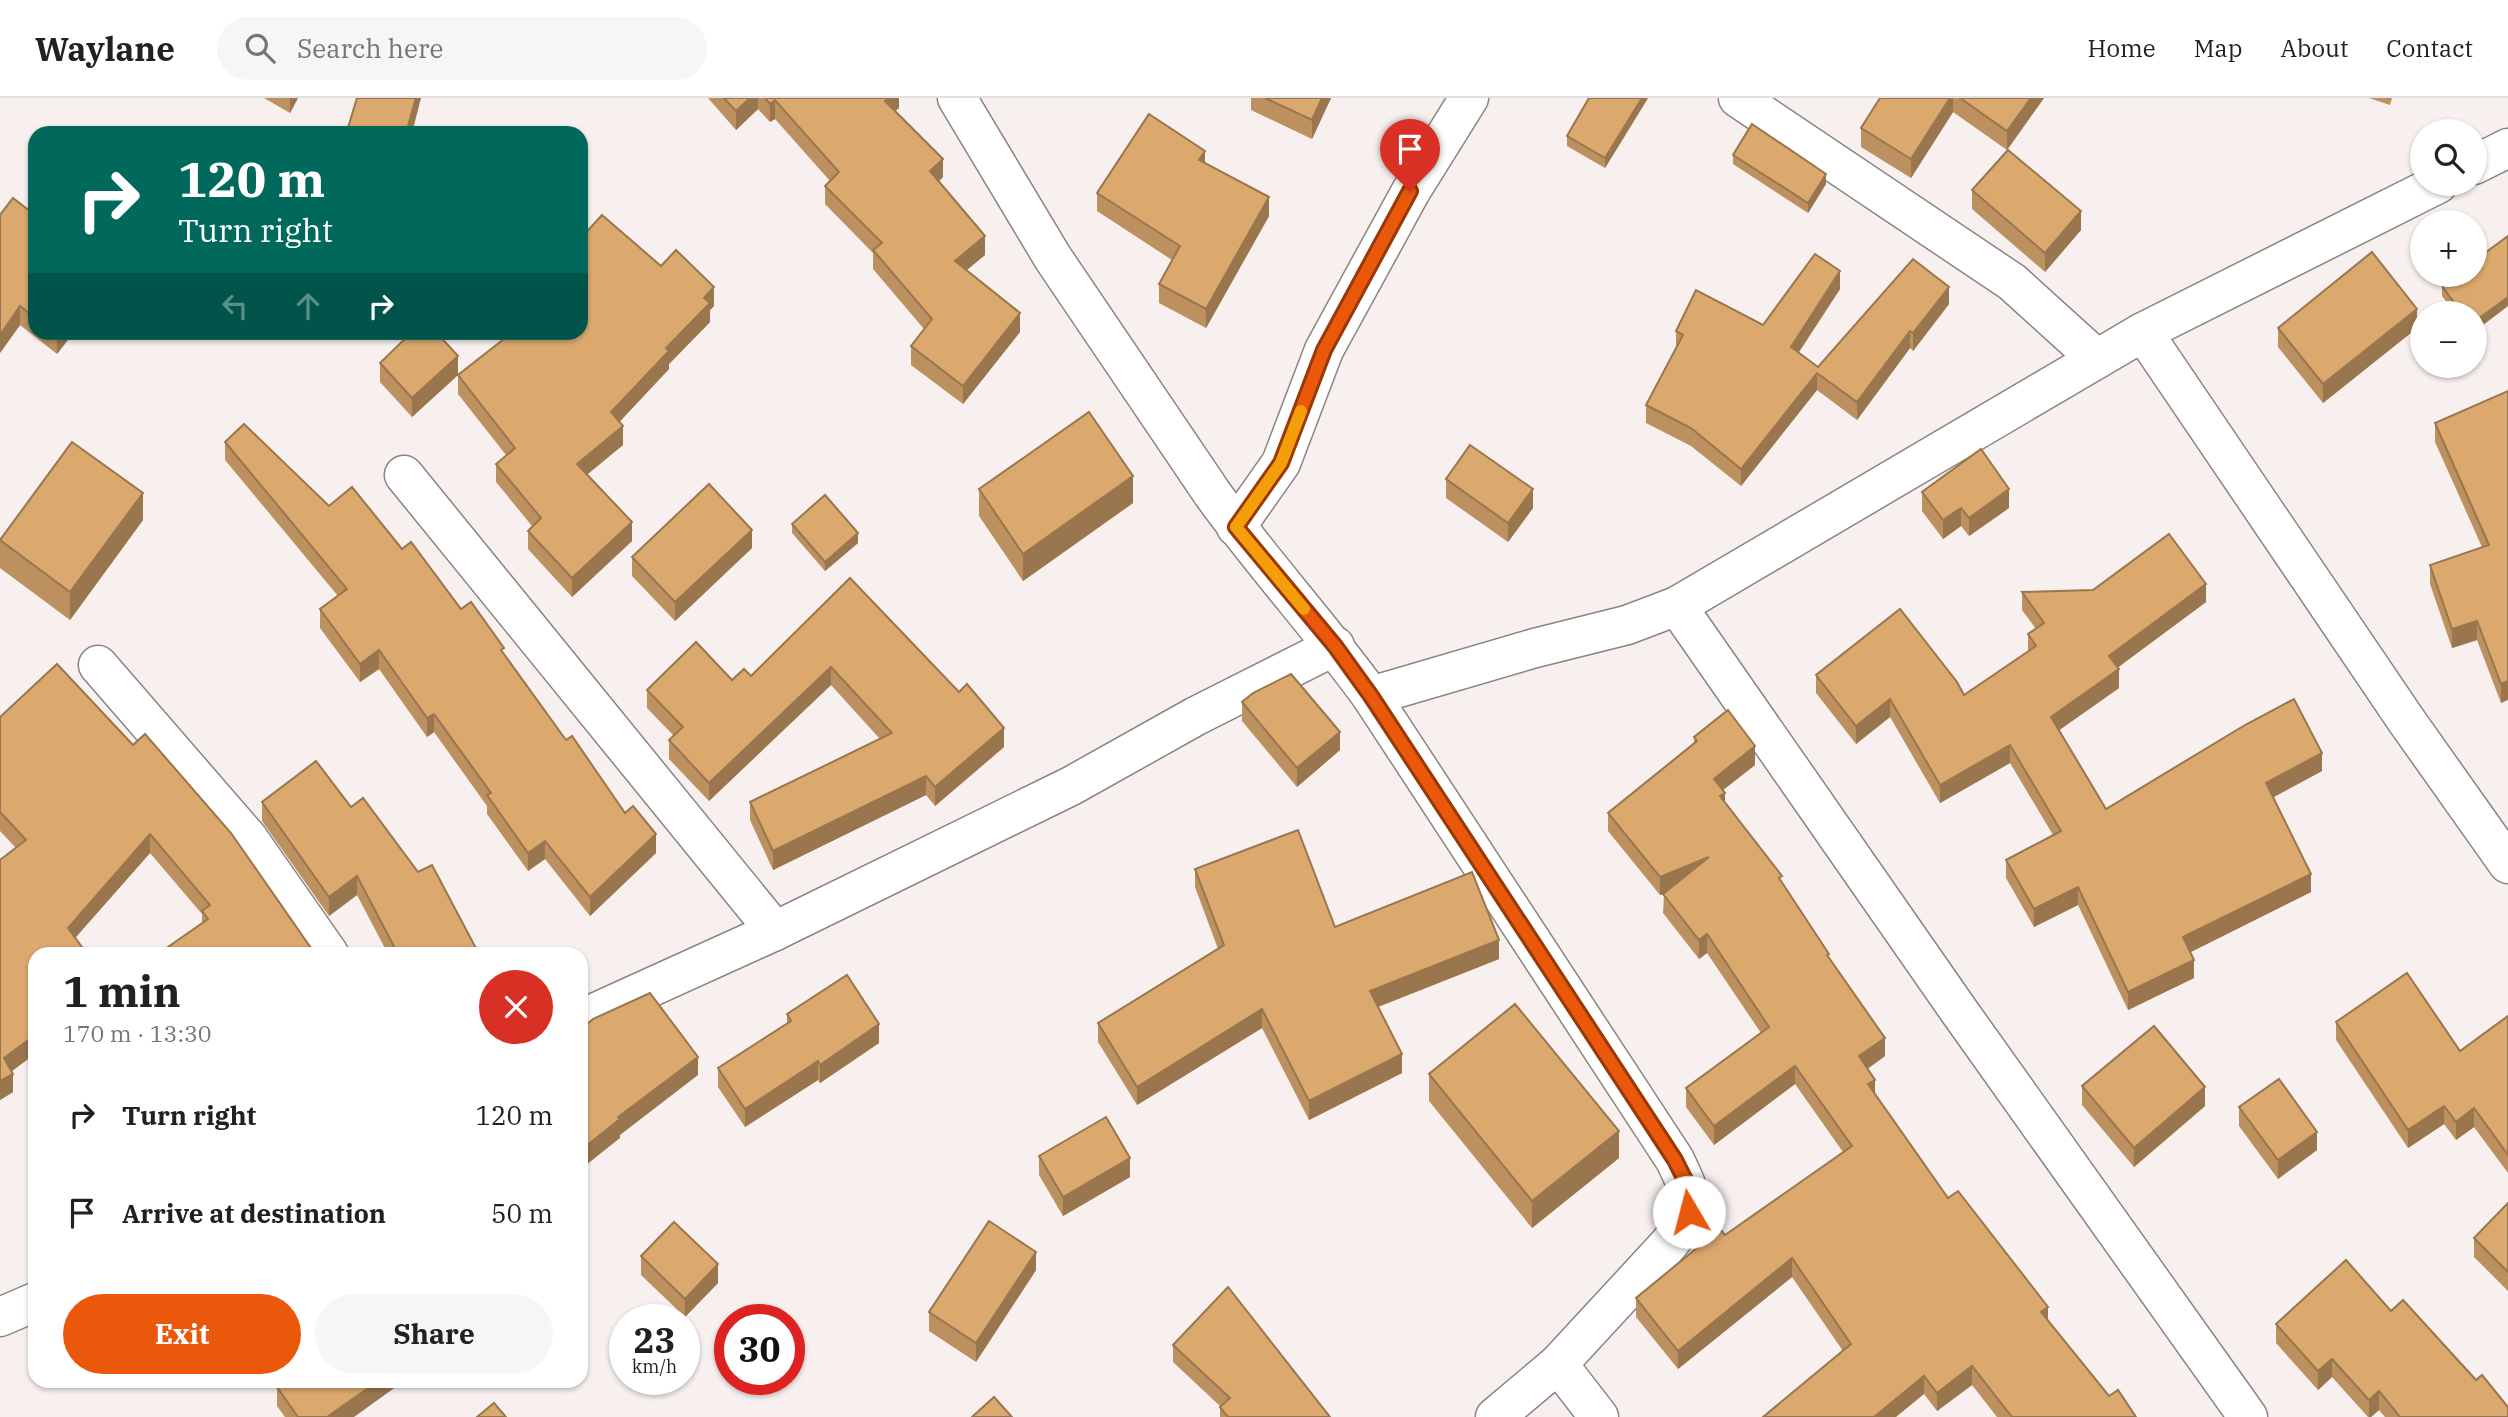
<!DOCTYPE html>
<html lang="en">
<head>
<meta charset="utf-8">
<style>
  body { margin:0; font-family:"IBM Plex Serif",serif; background:#f6f6f6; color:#202124; height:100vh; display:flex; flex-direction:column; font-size:26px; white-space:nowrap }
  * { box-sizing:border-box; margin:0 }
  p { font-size:23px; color:#757577 }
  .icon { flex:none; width:38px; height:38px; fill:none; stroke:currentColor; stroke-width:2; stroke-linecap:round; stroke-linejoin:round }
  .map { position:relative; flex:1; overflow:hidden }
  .sheet { position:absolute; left:28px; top:849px; width:560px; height:441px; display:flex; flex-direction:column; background:#fff; border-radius:21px; box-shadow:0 2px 5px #0004 }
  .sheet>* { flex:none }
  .hud { position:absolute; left:28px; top:28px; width:560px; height:214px; border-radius:21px; box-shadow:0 2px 5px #0004; background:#00695c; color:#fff; overflow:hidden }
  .tools { position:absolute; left:2410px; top:21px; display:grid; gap:14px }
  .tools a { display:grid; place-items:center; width:77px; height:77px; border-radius:50%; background:#fff; box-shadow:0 2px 5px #0004; font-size:35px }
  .speed { position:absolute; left:609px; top:1206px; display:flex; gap:14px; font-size:35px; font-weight:700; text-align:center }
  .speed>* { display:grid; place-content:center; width:91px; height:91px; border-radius:50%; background:#fff; box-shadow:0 2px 5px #0004; line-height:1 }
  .speed small { font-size:18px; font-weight:400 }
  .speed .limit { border:10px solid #d22; background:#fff; color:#111 }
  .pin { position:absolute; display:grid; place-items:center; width:60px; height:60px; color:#fff; margin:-72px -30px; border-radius:50% 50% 50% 0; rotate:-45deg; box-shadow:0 0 7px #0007 }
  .pin .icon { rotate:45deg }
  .me { position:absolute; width:77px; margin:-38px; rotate:352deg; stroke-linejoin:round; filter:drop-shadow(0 0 5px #0008) }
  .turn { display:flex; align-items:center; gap:24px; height:147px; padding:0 35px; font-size:32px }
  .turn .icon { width:91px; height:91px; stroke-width:2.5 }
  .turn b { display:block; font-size:49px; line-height:60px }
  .lanes { display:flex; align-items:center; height:66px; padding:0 35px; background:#0003; justify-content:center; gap:35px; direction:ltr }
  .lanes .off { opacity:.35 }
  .round { display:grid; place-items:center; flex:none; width:74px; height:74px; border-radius:37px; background:#f6f6f6 }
  .headline { display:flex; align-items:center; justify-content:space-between; height:119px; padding:0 35px }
  h1 { font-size:42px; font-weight:700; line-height:52px }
  .primary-button { display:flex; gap:14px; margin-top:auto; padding:14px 35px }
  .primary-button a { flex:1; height:80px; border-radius:42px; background:#ea580c; color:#fff; font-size:28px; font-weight:700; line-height:80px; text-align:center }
  .primary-button a+a { background:#f6f6f6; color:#202124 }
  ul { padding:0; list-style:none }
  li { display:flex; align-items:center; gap:21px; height:98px; padding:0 35px }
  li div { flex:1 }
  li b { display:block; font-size:26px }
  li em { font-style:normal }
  header { display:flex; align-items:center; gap:42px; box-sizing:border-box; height:98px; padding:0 35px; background:#fff; border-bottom:2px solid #e0e0e0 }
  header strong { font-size:33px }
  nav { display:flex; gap:38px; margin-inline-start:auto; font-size:24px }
  .search { width:490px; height:63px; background:#f6f6f6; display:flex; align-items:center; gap:18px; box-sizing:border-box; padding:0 24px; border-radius:38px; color:#757577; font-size:26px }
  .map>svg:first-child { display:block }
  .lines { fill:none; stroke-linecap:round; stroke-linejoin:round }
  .minor-casing { stroke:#8a8482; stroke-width:41 }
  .minor { stroke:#fff; stroke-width:38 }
  .wall { fill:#bc905f }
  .shaded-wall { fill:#99764d }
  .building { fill:#dba86e; stroke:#99764d; stroke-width:2 }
  .route-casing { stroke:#983908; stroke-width:18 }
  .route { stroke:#ea580c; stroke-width:12 }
  .slow { stroke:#f59e0b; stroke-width:12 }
</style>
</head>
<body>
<header>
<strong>Waylane</strong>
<div class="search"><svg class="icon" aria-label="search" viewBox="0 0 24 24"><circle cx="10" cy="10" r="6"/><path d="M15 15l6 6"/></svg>Search here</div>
<nav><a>Home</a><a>Map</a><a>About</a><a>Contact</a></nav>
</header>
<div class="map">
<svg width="2508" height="1319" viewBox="0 0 2508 1319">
  <rect width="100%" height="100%" fill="#f7f0ee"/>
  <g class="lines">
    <g class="minor-casing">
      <g id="minor">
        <path d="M957 0 1053 160 1212 395C1262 465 1321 529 1371 598L1675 1062C1694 1102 1698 1111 1668 1147L1558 1266 1495 1319"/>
        <path d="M1738 0 2012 184 2097 261"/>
        <path d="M2474 67 2508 50"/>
        <path d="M2143 234 2406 622 2508 766"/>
        <path d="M404 377 775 833"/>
        <path d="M1236 429 1281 365 1324 252 1411 93 1469 0"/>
        <path d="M1677 508 1959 913 2248 1319"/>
        <path d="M98 567 248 740 329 856"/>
        <path d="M1371 598 1535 550 1627 527 1677 508 2143 234 2438 86"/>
        <path d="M581 921 775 833 1071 688 1196 618 1335 548"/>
        <path d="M0 1219 35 1204"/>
        <path d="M1558 1266 1599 1319"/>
      </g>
    </g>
    <use href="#minor" class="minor"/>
  </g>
  <g class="wall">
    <path d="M264 0H298L290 15Z"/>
    <path d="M708 0H899V10L895 13 943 79 939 83 985 157 966 172 1020 234 963 306 911 267V248L924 231 873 171V155L825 106V88L830 83 775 21 770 24 758 11 736 32Z"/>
    <path d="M1251 0H1331L1312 41 1251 12Z"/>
    <path d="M1648 0 1605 70 1567 48V38Z"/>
    <path d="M1880 0H2044L2007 52 1953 14 1911 80 1861 49V30Z"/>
    <path d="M2369 0H2392L2390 7Z"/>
    <path d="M1733 57 1826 86 1808 115 1733 66Z"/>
    <path d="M1205 65 1269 118 1206 230 1159 205V186L1172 162 1097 113V95Z"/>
    <path d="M1972 92 2081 132 2045 174 1972 111Z"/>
    <path d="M35 117V234H74L57 256 20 227 0 255Z"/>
    <path d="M661 168 714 208 710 212V224L669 266V271L619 324 623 347 587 376 632 443 572 499 528 451V433L532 428 496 384V366L506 357 458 296V277L412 319 380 284V265L458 277Z"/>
    <path d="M2442 188 2474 215H2455L2442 198Z"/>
    <path d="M1840 191 1799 254 1818 269 1949 206 1913 253 1910 250 1857 322 1817 292 1741 388 1691 348 1646 325V307L1676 251V233L1763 227Z"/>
    <path d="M2278 230H2417L2323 305 2278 249Z"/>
    <path d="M2508 293 2501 605 2477 542 2452 550 2430 486V467L2482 449 2435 344V325Z"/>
    <path d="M225 344 329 408 402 451 504 556 566 642 625 715 656 755 590 818 545 761 528 773 487 716V708L434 634 427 639 379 571 360 584 320 530V511L338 498 225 362Z"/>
    <path d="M1446 381 1533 410 1508 444 1446 400Z"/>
    <path d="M979 391 1133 405 1023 483 979 418Z"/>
    <path d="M1922 394 2009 410 1969 438 1961 428 1943 441 1922 413Z"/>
    <path d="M143 422 70 522 0 470V442Z"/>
    <path d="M792 426 858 445 825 473 792 435Z"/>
    <path d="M752 450 675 523 632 478V459Z"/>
    <path d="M850 480 1004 649 935 708 926 697 773 772 750 722V704L880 641 831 587 709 703 669 661V642L674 638 647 610V592L732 582 751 578Z"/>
    <path d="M2022 494 2206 504 2117 570 2119 590 2059 632 2106 711 2322 673 2274 699 2311 794 2190 854 2194 880 2128 912 2078 807 2034 829 2006 780V762L2053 737 2010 665 1940 705 1890 619 1856 646 1816 595V577L1964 597 2028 553V536L2036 531 2022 512Z"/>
    <path d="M1242 604 1340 652 1297 689 1242 623Z"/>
    <path d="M0 619 311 850 202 825V816L150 755 75 840 11 973 13 994 0 1002V762L16 750 0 733Z"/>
    <path d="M1694 639 1755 667 1723 692 1725 704 1782 786 1829 860 1885 958 1867 971 1875 996 1948 1100 2109 1298 2136 1319H1997L1972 1287 1937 1313 1924 1296 1843 1253 1792 1179 1678 1271 1636 1219V1200L1843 1054 1795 986 1714 1047 1686 1009V990L1761 935 1707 855 1699 861 1663 815 1664 796 1660 797 1608 733V715L1694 645Z"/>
    <path d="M262 704 351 709 479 856H388L357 797 329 818 262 723Z"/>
    <path d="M1195 771 1335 829 1499 861 1378 909 1402 975 1309 1022 1262 930 1137 1007 1098 944V925L1218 851 1195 789Z"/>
    <path d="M787 916 879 945 820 985 818 982 745 1029 718 989V970L787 926Z"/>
    <path d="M2508 918V1075L2474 1029 2456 1042 2444 1026 2408 1050 2336 942V924L2460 953Z"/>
    <path d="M1429 976 1619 1060 1532 1130 1429 1003Z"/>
    <path d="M2082 988 2205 1008 2134 1069 2082 1007Z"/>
    <path d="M2239 1009 2317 1052 2278 1081 2239 1028Z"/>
    <path d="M1039 1058 1130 1079 1063 1118 1039 1077Z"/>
    <path d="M2508 1105V1193L2474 1159V1140Z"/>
    <path d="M641 1158 718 1185 685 1219 641 1177Z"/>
    <path d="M1036 1172 976 1264 929 1233V1214Z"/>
    <path d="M2391 1213 2508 1319H2385L2379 1312 2371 1319H2368L2332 1279 2318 1292 2276 1245V1226Z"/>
    <path d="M1173 1247 1330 1319H1220V1308L1173 1264Z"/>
    <path d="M277 1289 354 1319H285L277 1308Z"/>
  </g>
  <g class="shaded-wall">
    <path d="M290 0H298L290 15Z"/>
    <path d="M416 0H421L412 35H406Z"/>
    <path d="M750 0H758V11L736 32V13Z"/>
    <path d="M889 0H899V10L885 22V3Z"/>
    <path d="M1322 0H1331L1312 41V22Z"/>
    <path d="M1642 0H1648L1605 70V60Z"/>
    <path d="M1950 0H1953V14L1911 80V61Z"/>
    <path d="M2031 0H2044L2007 52V33Z"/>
    <path d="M775 2V21L770 24V6Z"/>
    <path d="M1205 53V72L1199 62Z"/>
    <path d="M943 61V79L930 92V73Z"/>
    <path d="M1826 76V86L1808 115V105Z"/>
    <path d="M1269 99V118L1206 230V211Z"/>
    <path d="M2081 113V132L2045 174V155Z"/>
    <path d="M985 138V157L955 182V163Z"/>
    <path d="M1840 173V191L1791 266V249Z"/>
    <path d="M714 189V208L710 212V224L669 266V271L611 333V314L666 250 704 200Z"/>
    <path d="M1949 189V206L1913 253V235Z"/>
    <path d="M2508 199V208L2474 234V224Z"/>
    <path d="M20 208V227L0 255V237Z"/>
    <path d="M2417 211V230L2323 305V286Z"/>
    <path d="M1020 215V234L963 306V288Z"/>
    <path d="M1910 233V250L1857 322V304Z"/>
    <path d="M59 234H74L57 256V237Z"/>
    <path d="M458 258V277L412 319V300Z"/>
    <path d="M1817 275V292L1741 388V371Z"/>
    <path d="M623 328V347L577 385V366Z"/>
    <path d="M1133 378V405L1023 483V456Z"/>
    <path d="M1533 391V410L1508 444V425Z"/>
    <path d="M2009 391V410L1969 438V420Z"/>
    <path d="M143 395V422L70 522V494Z"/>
    <path d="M1961 410V428L1943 441V422Z"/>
    <path d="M632 424V443L572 499V480Z"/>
    <path d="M752 432V450L675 523V504Z"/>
    <path d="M858 435V445L825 473V464Z"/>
    <path d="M2206 486V504L2109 576V558Z"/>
    <path d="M2477 523V542L2452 550V531Z"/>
    <path d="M379 552V571L360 584V566Z"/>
    <path d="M831 569V587L709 703V685Z"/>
    <path d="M2119 571V590L2051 638V619Z"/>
    <path d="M2508 583V602L2501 605V586Z"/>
    <path d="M1890 601V619L1856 646V628Z"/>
    <path d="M434 616V634L427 639V620Z"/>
    <path d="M1004 630V649L935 708V689Z"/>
    <path d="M1340 634V652L1297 689V670Z"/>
    <path d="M2010 647V665L1940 705V687Z"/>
    <path d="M1755 648V667L1714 699V681Z"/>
    <path d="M2322 655V673L2266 703V685Z"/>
    <path d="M926 678V697L773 772V753Z"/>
    <path d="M1725 695V713L1720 698Z"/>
    <path d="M150 736V755L68 848V830Z"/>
    <path d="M656 736V755L590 818V799Z"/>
    <path d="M545 743V761L528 773V755Z"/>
    <path d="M1709 759V778L1660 797V779Z"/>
    <path d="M2311 776V794L2183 858V839Z"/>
    <path d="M357 778V797L329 818V799Z"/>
    <path d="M2078 789V807L2034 829V811Z"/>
    <path d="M1707 836V855L1699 861V842Z"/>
    <path d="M1499 842V861L1370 912V893Z"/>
    <path d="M2194 862V880L2128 912V894Z"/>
    <path d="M1262 911V930L1137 1007V989Z"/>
    <path d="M879 926V945L820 985V967Z"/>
    <path d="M35 937V956L4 979V960Z"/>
    <path d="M1885 940V958L1859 977V958Z"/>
    <path d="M1402 956V975L1309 1022V1003Z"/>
    <path d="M698 959V977L620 1037V1040L581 1071V1052L618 1019Z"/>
    <path d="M818 963V982L745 1029V1011Z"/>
    <path d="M1795 968V986L1714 1047V1028Z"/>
    <path d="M13 976V994L0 1002V983Z"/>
    <path d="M1875 982V1000L1868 986Z"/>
    <path d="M2205 989V1008L2134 1069V1050Z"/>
    <path d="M2444 1008V1026L2408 1050V1032Z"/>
    <path d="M2474 1010V1029L2456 1042V1024Z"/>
    <path d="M1619 1033V1060L1532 1130V1103Z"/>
    <path d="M2317 1034V1052L2278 1081V1062Z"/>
    <path d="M1130 1060V1079L1063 1118V1099Z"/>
    <path d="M1036 1154V1172L976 1264V1245Z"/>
    <path d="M1792 1160V1179L1678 1271V1253Z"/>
    <path d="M718 1166V1185L685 1219V1201Z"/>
    <path d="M2048 1209V1227L2041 1214Z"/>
    <path d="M2332 1261V1279L2318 1292V1273Z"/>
    <path d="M1972 1268V1287L1937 1313V1295Z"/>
    <path d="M1924 1278V1296L1896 1319H1874Z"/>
    <path d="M378 1283H404L354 1319H327Z"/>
    <path d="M2379 1293V1312L2371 1319H2369V1302Z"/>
  </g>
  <g class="building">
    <path d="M357 0H416L406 35H355L347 33Z"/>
    <path d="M724 0H750L736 13Z"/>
    <path d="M765 0H889L885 3 943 61 930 73 985 138 955 163 1020 215 963 288 911 248 932 221 873 152 882 145 825 88 839 74 775 2 770 6Z"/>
    <path d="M1265 0H1322L1312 22Z"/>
    <path d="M1589 0H1642L1605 60 1567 38Z"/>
    <path d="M1880 0H1950L1911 61 1861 30Z"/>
    <path d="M1960 0H2031L2007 33Z"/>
    <path d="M1149 16 1205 53 1199 62 1269 99 1206 211 1159 186 1180 148 1097 95Z"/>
    <path d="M1752 26 1826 76 1808 105 1733 57Z"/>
    <path d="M2008 52 2081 113 2045 155 1972 92Z"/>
    <path d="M13 100 35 117V220L20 208 0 237V117Z"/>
    <path d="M602 117 661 168 676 152 714 189 704 200 710 205 666 250 669 253 611 314 623 328 577 366 632 424 572 480 528 433 541 420 496 366 515 350 458 277 513 234H581V138L582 139Z"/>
    <path d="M2508 138V199L2474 224V215H2462L2442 188 2457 177H2474V163Z"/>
    <path d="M2372 154 2417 211 2323 286 2278 230Z"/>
    <path d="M1815 156 1840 173 1791 249 1818 269 1913 161 1949 189 1913 235 1910 233 1857 304 1817 275 1741 371 1691 330 1646 307 1683 237 1676 233 1696 192 1763 227Z"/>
    <path d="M412 234H436L458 258 412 300 380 265Z"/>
    <path d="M2508 293V583L2501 586 2477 523 2452 531 2430 467 2489 447 2435 325Z"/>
    <path d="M1089 314 1133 378 1023 456 979 391Z"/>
    <path d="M244 326 329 408 352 389 402 451 411 444 461 511 471 504 504 550 501 552 566 642 572 638 625 715 633 708 656 736 590 799 545 743 528 755 487 697 491 695 434 616 427 620 379 552 360 566 320 511 347 491 225 344Z"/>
    <path d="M72 344 143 395 70 494 0 442Z"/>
    <path d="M1470 347 1533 391 1508 425 1446 381Z"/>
    <path d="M1981 351 2009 391 1969 420 1961 410 1943 422 1922 394Z"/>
    <path d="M709 386 752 432 675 504 632 459Z"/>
    <path d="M825 397 858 435 825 464 792 426Z"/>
    <path d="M2169 436 2206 486 2109 558 2119 571 2051 619 2106 711 2245 627 2294 601 2322 655 2266 685 2311 776 2183 839 2194 862 2128 894 2078 789 2034 811 2006 762 2061 733 2010 647 1940 687 1890 601 1856 628 1816 577 1900 511 1957 584 1964 597 2036 548 2028 536 2044 525 2022 494 2093 492Z"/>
    <path d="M850 480 959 594 967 586 1004 630 935 689 926 678 773 753 750 704 892 635 831 569 709 685 669 642 683 629 647 592 696 544 732 582 744 571 751 578Z"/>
    <path d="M57 566 133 647 145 636 231 735 311 850 318 856H158L208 821 202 813 210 807 150 736 68 830 87 856H35V937L4 960 13 976 0 983V762L26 742 0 714V619Z"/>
    <path d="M1291 576 1340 634 1297 670 1242 604 1253 595Z"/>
    <path d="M1728 612 1755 648 1714 681 1725 695 1720 698 1782 778 1779 780 1829 856 1827 857 1885 940 1859 958 1875 982 1868 986 1948 1100 1958 1093 2048 1209 2041 1214 2109 1298 2118 1292 2136 1319H2012L1972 1268 1937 1295 1924 1278 1874 1319H1763L1851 1246 1792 1160 1678 1253 1636 1200 1720 1131 1725 1137 1852 1048 1795 968 1714 1028 1686 990 1769 929 1707 836 1699 842 1663 796 1709 759 1660 779 1608 715 1697 643 1694 639Z"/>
    <path d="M316 663 351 709 363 700 418 774 432 767 479 856H398L357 778 329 799 262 704Z"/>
    <path d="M1298 732 1335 829 1472 774 1499 842 1370 893 1402 956 1309 1003 1262 911 1137 989 1098 925 1224 847 1195 771Z"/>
    <path d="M2407 875 2460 953 2508 918V1057L2474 1010 2456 1024 2444 1008 2408 1032 2336 924Z"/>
    <path d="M847 877 879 926 820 967 818 963 745 1011 718 970 791 923 787 916Z"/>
    <path d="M650 895 698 959 618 1019 620 1021 581 1052V931L593 921Z"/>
    <path d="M1515 906 1619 1033 1532 1103 1429 976Z"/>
    <path d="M2154 928 2205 989 2134 1050 2082 988Z"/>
    <path d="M2279 981 2317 1034 2278 1062 2239 1009Z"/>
    <path d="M1106 1019 1130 1060 1063 1099 1039 1058Z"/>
    <path d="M2508 1105V1174L2474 1140Z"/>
    <path d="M989 1123 1036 1154 976 1245 929 1214Z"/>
    <path d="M674 1124 718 1166 685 1201 641 1158Z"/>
    <path d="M2346 1162 2391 1213 2403 1202 2476 1282 2482 1277 2508 1309V1319H2400L2379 1293 2369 1302 2332 1261 2318 1273 2276 1226Z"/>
    <path d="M1228 1189 1330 1319H1228L1220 1309 1230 1300 1173 1247Z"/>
    <path d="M286 1283H378L327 1319H298L277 1289Z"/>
    <path d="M994 1299 1012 1319H972Z"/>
    <path d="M494 1305 506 1319H477Z"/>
  </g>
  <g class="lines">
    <g class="route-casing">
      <path id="route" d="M1410 93 1324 252 1281 365 1236 429 1335 548 1371 598 1675 1062 1691 1094 1689 1114"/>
    </g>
    <use href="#route" class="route"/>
    <path class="slow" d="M1301 313 1281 365 1236 429 1304 511"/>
  </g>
</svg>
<div class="tools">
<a><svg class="icon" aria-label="search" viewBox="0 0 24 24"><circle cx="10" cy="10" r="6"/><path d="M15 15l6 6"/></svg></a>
<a>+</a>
<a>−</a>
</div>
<div class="speed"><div>23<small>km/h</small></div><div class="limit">30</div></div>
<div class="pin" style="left:1410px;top:93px;background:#d93025"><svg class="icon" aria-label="arrive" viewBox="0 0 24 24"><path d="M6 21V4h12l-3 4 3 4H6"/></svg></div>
<svg class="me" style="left:1689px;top:1114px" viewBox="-20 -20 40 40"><circle r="19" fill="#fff"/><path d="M0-13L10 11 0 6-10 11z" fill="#ea580c"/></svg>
<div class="hud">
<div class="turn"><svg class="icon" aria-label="right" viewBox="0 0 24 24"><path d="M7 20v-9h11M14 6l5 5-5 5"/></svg><div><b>120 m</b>Turn right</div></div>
<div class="lanes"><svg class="icon off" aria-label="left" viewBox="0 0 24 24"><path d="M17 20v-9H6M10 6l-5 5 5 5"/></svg><svg class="icon off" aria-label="ahead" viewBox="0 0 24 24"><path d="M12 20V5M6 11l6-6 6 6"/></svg><svg class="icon" aria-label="right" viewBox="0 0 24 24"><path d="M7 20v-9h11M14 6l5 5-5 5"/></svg></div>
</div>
<section class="sheet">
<div class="headline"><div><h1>1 min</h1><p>170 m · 13:30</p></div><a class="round" style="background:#d93025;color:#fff"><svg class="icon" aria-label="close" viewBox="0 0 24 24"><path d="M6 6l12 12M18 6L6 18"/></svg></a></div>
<ul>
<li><svg class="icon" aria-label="right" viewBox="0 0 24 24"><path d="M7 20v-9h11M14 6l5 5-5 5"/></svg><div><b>Turn right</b></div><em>120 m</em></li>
<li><svg class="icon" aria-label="arrive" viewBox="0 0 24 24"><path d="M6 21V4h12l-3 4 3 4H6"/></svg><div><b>Arrive at destination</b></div><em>50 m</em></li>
</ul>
<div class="primary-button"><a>Exit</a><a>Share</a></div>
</section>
</div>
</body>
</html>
